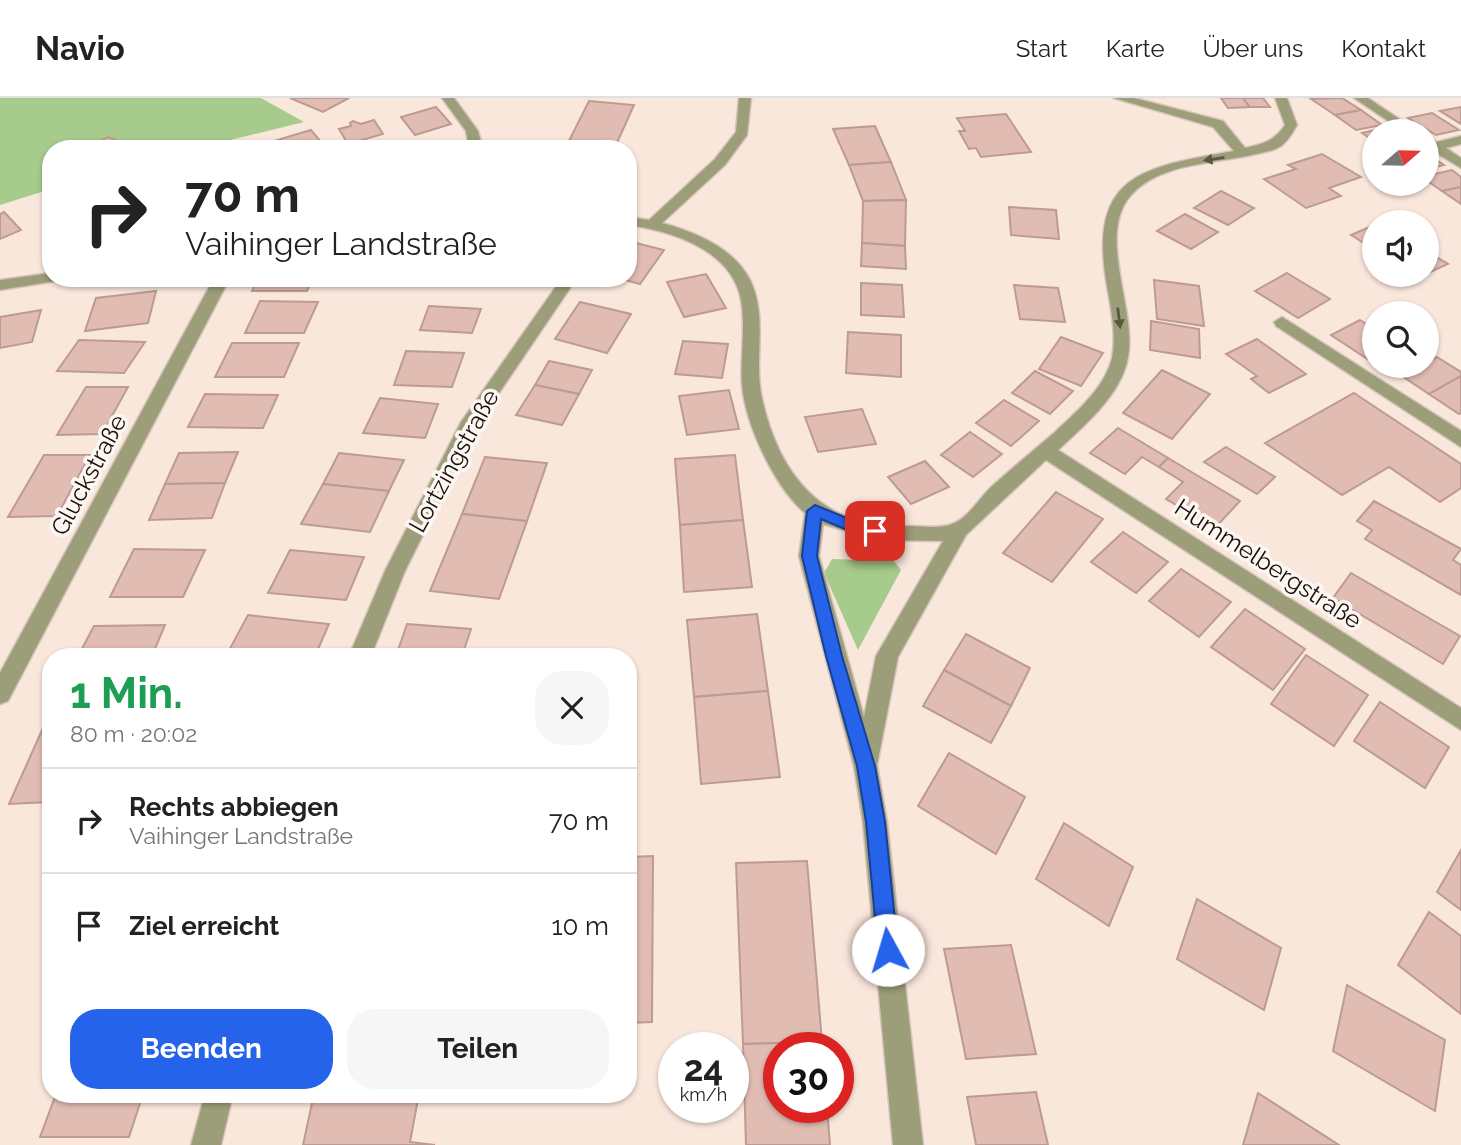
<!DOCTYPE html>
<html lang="de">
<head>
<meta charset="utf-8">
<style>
  body { margin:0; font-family:Raleway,sans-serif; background:#f6f6f6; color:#222; height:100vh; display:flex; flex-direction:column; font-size:26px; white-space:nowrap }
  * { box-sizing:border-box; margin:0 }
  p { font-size:23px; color:#767676 }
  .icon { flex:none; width:38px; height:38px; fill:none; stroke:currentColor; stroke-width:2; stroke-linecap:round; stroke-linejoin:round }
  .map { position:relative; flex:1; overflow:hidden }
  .details { position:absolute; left:42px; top:550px; width:595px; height:455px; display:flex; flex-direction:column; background:#fff; border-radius:28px; box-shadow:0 2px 5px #0004 }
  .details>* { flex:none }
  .banner { position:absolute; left:42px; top:42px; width:595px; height:147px; border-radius:28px; box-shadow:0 2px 5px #0004; background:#fff; color:#222; overflow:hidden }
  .needle { width:46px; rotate:70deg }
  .controls { position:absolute; left:1362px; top:21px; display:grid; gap:14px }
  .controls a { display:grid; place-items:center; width:77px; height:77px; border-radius:50%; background:#fff; box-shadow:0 2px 5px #0004; font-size:35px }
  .speed { position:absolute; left:658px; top:934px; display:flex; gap:14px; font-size:35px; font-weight:700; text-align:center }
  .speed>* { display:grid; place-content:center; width:91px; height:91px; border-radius:50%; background:#fff; box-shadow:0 2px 5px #0004; line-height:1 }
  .speed small { font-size:18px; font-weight:400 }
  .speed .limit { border:10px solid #d22; background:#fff; color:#111 }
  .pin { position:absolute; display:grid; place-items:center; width:60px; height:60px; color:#fff; margin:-30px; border-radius:14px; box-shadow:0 4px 10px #0006 }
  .me { position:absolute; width:77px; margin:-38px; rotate:354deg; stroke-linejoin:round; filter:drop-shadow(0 0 5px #0008) }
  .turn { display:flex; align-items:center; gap:24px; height:147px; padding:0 28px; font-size:32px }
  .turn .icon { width:91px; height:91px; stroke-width:2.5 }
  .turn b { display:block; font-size:49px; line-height:60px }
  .round { display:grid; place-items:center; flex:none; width:74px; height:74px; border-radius:28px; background:#f6f6f6 }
  .head { display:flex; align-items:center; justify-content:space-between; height:119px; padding:0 28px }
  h1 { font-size:42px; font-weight:700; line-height:52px; color:#1e9e55 }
  .primary-button { display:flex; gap:14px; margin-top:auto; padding:14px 28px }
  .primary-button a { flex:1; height:80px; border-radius:28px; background:#2563eb; color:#fff; font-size:28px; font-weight:700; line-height:80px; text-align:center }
  .primary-button a+a { background:#f6f6f6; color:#222 }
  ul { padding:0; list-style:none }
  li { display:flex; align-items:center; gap:21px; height:105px; padding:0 28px; border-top:2px solid #e0e0e0 }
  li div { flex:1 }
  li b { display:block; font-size:26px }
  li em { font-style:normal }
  header { display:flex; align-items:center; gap:42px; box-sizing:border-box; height:98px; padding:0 35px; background:#fff; border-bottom:2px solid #e0e0e0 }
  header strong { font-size:33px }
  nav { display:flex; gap:38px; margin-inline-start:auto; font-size:24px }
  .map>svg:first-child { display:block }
  .green { fill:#a7cb8c }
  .building { fill:#e0bcb3; stroke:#bd9b92; stroke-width:2 }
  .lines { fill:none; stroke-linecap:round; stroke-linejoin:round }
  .street-casing { stroke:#d6c4ba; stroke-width:3 }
  .street { fill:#9c9e79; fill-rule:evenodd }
  .oneway { fill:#5b5641 }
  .route { fill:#2563eb; stroke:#184099; stroke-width:2 }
  .labels { text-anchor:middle; stroke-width:7; stroke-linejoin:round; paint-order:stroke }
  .street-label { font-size:24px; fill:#1a0f09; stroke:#fdf7f3 }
</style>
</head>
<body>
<header>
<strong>Navio</strong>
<nav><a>Start</a><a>Karte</a><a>Über uns</a><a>Kontakt</a></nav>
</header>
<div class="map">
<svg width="1461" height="1047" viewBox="0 0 1461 1047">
  <rect width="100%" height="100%" fill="#fae7dc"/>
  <g class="green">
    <path d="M0 0H261L304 24 193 51H51V91L0 107Z"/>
    <path d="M832 461 894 463 901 472 858 552 824 475Z"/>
  </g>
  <g class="building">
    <path d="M290 0H349L323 14Z"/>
    <path d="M1221 0H1243L1250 9 1228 10Z"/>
    <path d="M1243 0H1263L1270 9H1250Z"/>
    <path d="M1342 0 1361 12 1335 17 1311 1Z"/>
    <path d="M589 3 634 7 616 47 569 43Z"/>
    <path d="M436 9 451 26 415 37 401 19Z"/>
    <path d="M1461 9V26L1440 13Z"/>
    <path d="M1361 12 1382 27 1356 32 1335 17Z"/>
    <path d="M1432 15 1459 32 1436 37 1408 20Z"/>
    <path d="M1006 16 1031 54 981 59 976 50 969 51 959 33H965L957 20Z"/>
    <path d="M374 22 383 36 348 46 339 31 351 28 350 25 353 23 361 26Z"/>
    <path d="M875 28 891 64 849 67 833 31Z"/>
    <path d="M1388 29 1394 33H1374V43L1362 35Z"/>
    <path d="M311 32 326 50 247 51Z"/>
    <path d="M108 39 127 47 120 51H85Z"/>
    <path d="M1426 55 1444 67 1426 71Z"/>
    <path d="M1322 56 1361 79 1329 90 1341 98 1306 110 1264 81 1296 71 1288 67Z"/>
    <path d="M891 64 906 102 863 103 849 67Z"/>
    <path d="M1452 72 1461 79V89L1442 93 1426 82V78Z"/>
    <path d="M1461 89V106L1442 93Z"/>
    <path d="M1221 93 1254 110 1228 127 1194 110Z"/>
    <path d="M906 102 905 148 862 145 863 103Z"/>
    <path d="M1009 109 1056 112 1059 141 1011 137Z"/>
    <path d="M4 114 21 132 0 141V116Z"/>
    <path d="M1185 116 1218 134 1191 151 1157 133Z"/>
    <path d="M1374 127 1372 150 1351 137Z"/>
    <path d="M628 143 664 152 640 186 618 180H628Z"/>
    <path d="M862 145 905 148 906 171 861 168Z"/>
    <path d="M1426 153 1448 166 1426 176Z"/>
    <path d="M1287 175 1330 201 1298 220 1255 193Z"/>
    <path d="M706 176 726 210 684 219 667 184Z"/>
    <path d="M258 180H313L307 193H252Z"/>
    <path d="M1154 182 1199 188 1204 228 1157 221Z"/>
    <path d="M861 185 902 187 904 219 861 217Z"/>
    <path d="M1014 187 1058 190 1065 224 1020 221Z"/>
    <path d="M156 193 148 225 85 233 96 200Z"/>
    <path d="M260 203 318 204 304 235H245Z"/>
    <path d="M580 204 631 216 607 255 555 241Z"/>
    <path d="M429 208 481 211 472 235 420 232Z"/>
    <path d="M41 212 32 244 0 250V219Z"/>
    <path d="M1360 222 1374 231V259L1369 262 1331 237Z"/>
    <path d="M1151 223 1199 231 1200 260 1150 252Z"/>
    <path d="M848 234 901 237V279L846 275Z"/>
    <path d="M1061 239 1103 255 1081 288 1039 271Z"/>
    <path d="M1257 241 1306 276 1269 295 1251 281 1257 278 1226 256Z"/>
    <path d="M79 242 145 244 124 275 57 273Z"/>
    <path d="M683 243 728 246 722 280 675 276Z"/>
    <path d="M232 245H299L284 279H215Z"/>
    <path d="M406 253 464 255 452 289 394 287Z"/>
    <path d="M1437 259 1461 274V278L1429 296 1402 278 1421 268H1426V265Z"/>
    <path d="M549 263 592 272 579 296 535 287Z"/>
    <path d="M1386 268H1421L1402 278Z"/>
    <path d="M1162 272 1210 296 1172 341 1123 315Z"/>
    <path d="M1035 273 1073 293 1050 316 1012 295Z"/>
    <path d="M1461 278V315L1459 316 1429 296Z"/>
    <path d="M535 287 579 296 562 327 516 317Z"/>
    <path d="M86 289H128L102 336 57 337Z"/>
    <path d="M729 292 739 331 687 337 679 298Z"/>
    <path d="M1354 295 1461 366V390L1440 404 1389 369 1342 397 1265 345Z"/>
    <path d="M205 296 278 297 263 330 188 329Z"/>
    <path d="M380 300 438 306 425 340 363 335Z"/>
    <path d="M1004 302 1039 323 1011 348 976 325Z"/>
    <path d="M862 311 876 346 818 354 805 319Z"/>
    <path d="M1118 330 1168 360 1159 369 1142 359 1125 376 1090 355Z"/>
    <path d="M970 334 1002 356 973 379 941 357Z"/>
    <path d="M1226 349 1275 379 1257 396 1204 364Z"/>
    <path d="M238 354 225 385 165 386 179 355Z"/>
    <path d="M339 355 404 362 389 393 323 386Z"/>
    <path d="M44 357H90L57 418 8 419Z"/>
    <path d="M735 357 743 422 680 427 675 361Z"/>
    <path d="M485 359 547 365 527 423 462 416Z"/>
    <path d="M1168 360 1240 403 1215 430 1166 401 1183 384 1159 369Z"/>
    <path d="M925 363 949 389 911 406 888 379Z"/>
    <path d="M225 385 212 420 149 422 165 386Z"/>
    <path d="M323 386 389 393 370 434 301 426Z"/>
    <path d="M1056 394 1103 421 1052 484 1003 455Z"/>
    <path d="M1374 403 1461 451 1453 462 1461 467V497L1365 441 1372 432 1357 423Z"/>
    <path d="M462 416 527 423 499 501 430 493Z"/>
    <path d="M743 422 752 489 684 494 680 427Z"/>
    <path d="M1123 434 1168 464 1136 495 1091 464Z"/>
    <path d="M134 451 205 452 183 499H110Z"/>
    <path d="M290 452 364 459 346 502 268 495Z"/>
    <path d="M1181 471 1231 504 1199 539 1149 503Z"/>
    <path d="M1351 475 1460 538 1443 566 1333 500Z"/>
    <path d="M1245 511 1305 551 1273 592 1211 549Z"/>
    <path d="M757 516 768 593 694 599 687 522Z"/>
    <path d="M248 517 329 526 315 558H226Z"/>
    <path d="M407 526 471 531 462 558H396Z"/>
    <path d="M165 527 152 558H78L94 528Z"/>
    <path d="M966 536 1030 570 1011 608 944 572Z"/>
    <path d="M1306 557 1368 597 1334 648 1271 606Z"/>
    <path d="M944 572 1011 608 991 645 923 608Z"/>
    <path d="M768 593 780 679 701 686 694 599Z"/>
    <path d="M1380 604 1449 649 1425 690 1354 643Z"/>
    <path d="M51 612V704L9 706Z"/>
    <path d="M949 655 1025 699 996 756 918 708Z"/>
    <path d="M1064 725 1133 769 1109 828 1036 781Z"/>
    <path d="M1461 752V812L1437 794Z"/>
    <path d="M653 758 652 924 628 925V759Z"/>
    <path d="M807 763 822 944 743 946 736 765Z"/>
    <path d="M1197 801 1281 850 1264 912 1177 861Z"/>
    <path d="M1429 814 1461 838V916L1398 867Z"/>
    <path d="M1011 847 1036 956 966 961 944 851Z"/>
    <path d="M1347 887 1445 942 1435 1013 1333 953Z"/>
    <path d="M822 944V950H779V1010H827L830 1047H746L743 946Z"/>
    <path d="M1036 994 1048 1047H976L967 999Z"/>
    <path d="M1258 995 1339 1047H1243Z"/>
    <path d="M56 996H143L129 1039H40Z"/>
    <path d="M314 996H419L410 1044 435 1047H303Z"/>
  </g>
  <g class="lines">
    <g class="street-casing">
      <g id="street">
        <path d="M442 0H454L478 33 483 51H469L466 33Z"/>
        <path d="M739 0H751L747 37 725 67 662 125C695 134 732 149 749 180 769 217 753 261 762 300 779 379 825 433 910 428 923 428 940 431 952 426 967 421 979 401 990 390 1011 371 1033 353 1054 335 1075 315 1105 290 1112 260 1117 235 1110 207 1106 182 1089 74 1147 69 1234 53L1213 29 1114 0H1134L1223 23 1245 50C1264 46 1274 43 1285 27L1275 0H1287L1297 27C1293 34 1288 43 1281 48 1274 53 1264 54 1256 56 1216 66 1161 64 1131 97 1096 137 1137 212 1128 259 1122 296 1084 328 1058 352L1461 610V632L1046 362 966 437 898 559 877 667 887 724 923 1047H893L863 724 854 668 799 458 805 415C775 390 745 326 742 287 740 259 746 230 741 202 732 152 672 133 628 127V119L649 122 715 61 736 34ZM823 426 877 442 943 443 876 558 864 619 819 458Z"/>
        <path d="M1354 0H1368L1417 33H1403Z"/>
        <path d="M1461 38V46L1446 50 1461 60V70L1426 49V39L1437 44Z"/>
        <path d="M51 175V180H58L56 183 0 192V182Z"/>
        <path d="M214 180H230L8 603 0 606V575Z"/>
        <path d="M562 180H577L478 326 405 473 371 558H349L385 473 461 324Z"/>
        <path d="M1282 219 1461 333V349L1276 228 1274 224Z"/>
        <path d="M205 996H233L221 1047H191Z"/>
      </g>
    </g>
    <use href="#street" class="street"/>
  </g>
  <defs><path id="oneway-solid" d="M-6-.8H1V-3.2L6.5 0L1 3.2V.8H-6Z" transform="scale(1.75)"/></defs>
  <g class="oneway">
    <use href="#oneway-solid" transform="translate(1214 61) rotate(171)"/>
    <use href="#oneway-solid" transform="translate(1119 220) rotate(83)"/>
  </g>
  <path class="route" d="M815 407 854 423 880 429 882 433 875 439 852 434 821 421 817 458 842 558 875 668 885 724 898 852 895 859 888 862 881 859 878 852 866 724 857 668 826 558 802 458 807 413Z"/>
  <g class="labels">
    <g class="street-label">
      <text transform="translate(454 363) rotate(-61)" y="8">Lortzingstraße</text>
      <text transform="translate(89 377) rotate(-62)" y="8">Gluckstraße</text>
      <text transform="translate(1268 466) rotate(33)" y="8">Hummelbergstraße</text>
    </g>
  </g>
</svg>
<div class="controls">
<a><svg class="needle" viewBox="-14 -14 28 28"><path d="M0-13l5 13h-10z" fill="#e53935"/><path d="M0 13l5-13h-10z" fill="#767676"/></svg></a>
<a><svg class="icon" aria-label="sound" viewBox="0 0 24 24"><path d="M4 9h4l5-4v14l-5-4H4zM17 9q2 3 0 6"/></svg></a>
<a><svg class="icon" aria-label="search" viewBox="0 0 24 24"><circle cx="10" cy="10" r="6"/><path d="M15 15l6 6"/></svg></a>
</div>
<div class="speed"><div>24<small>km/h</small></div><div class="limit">30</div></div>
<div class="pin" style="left:875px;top:433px;background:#d93025"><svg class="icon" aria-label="arrive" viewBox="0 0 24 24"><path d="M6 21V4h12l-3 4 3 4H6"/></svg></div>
<svg class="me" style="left:888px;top:852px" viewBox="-20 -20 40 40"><circle r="19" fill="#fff"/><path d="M0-13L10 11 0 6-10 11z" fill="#2563eb"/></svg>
<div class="banner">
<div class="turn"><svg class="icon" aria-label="right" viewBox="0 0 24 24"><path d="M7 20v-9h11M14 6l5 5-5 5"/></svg><div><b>70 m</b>Vaihinger Landstraße</div></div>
</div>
<section class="details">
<div class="head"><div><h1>1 Min.</h1><p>80 m · 20:02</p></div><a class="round"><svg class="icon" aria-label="close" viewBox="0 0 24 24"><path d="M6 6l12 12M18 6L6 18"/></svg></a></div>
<ul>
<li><svg class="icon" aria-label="right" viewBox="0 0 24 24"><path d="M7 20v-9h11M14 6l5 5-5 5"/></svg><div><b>Rechts abbiegen</b><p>Vaihinger Landstraße</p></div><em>70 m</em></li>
<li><svg class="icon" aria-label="arrive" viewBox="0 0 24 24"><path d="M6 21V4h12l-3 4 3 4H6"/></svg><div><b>Ziel erreicht</b></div><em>10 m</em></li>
</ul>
<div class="primary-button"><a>Beenden</a><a>Teilen</a></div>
</section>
</div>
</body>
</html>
